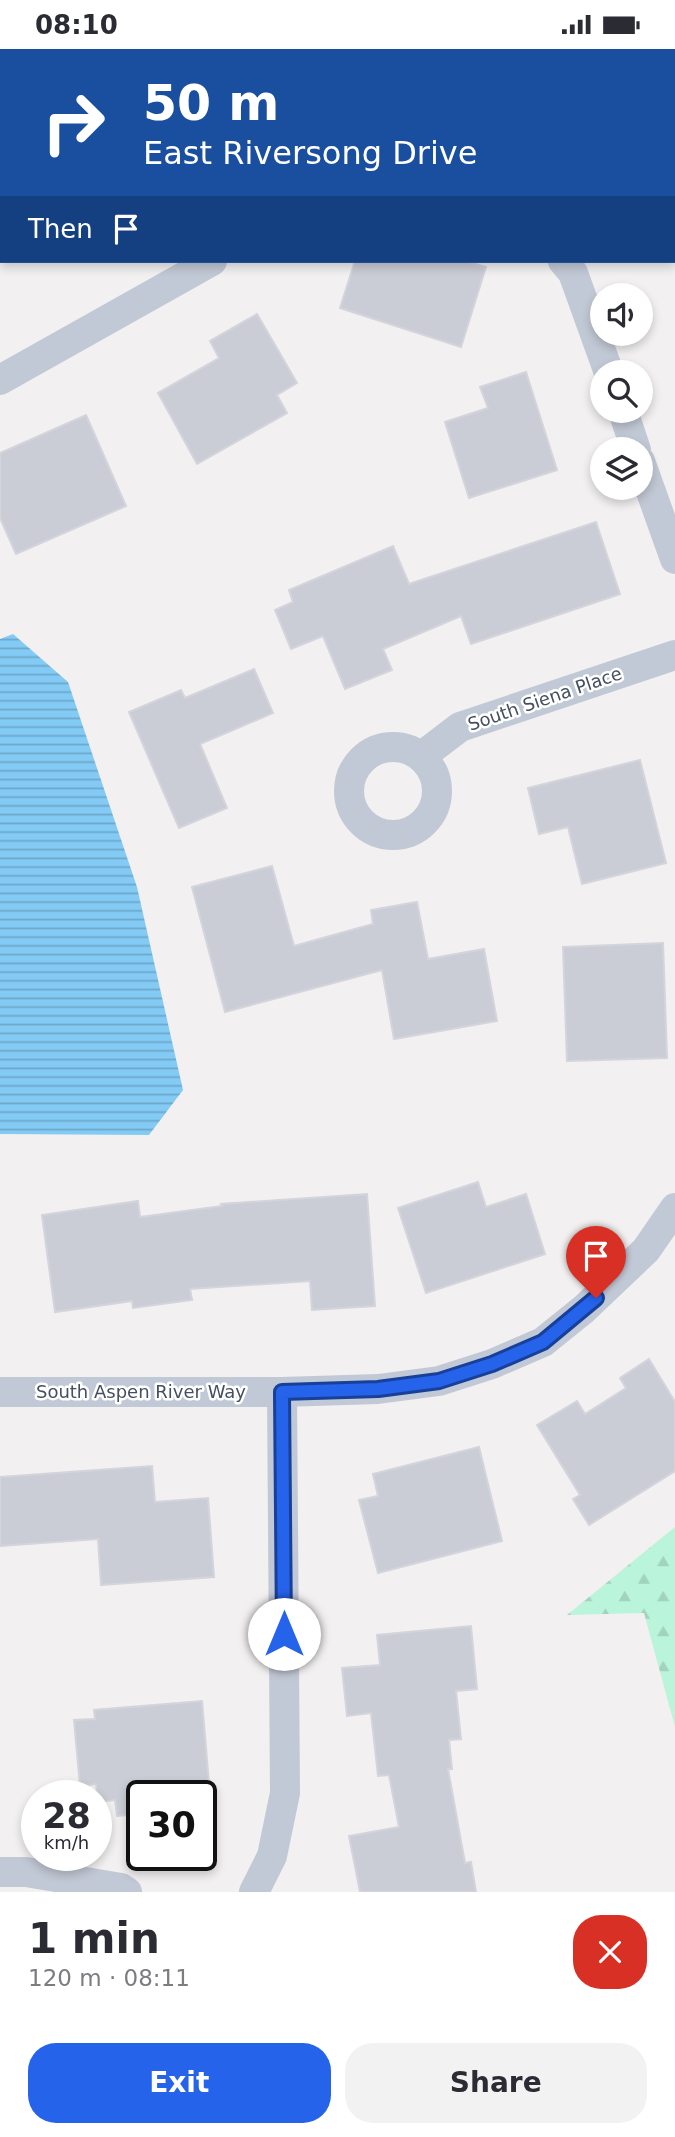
<!DOCTYPE html>
<html lang="en">
<head>
<meta charset="utf-8">
<style>
  body { margin:0; font-family:"DejaVu Sans",sans-serif; background:#f2f2f3; color:#2b2b33; height:100vh; display:flex; flex-direction:column; font-size:26px; white-space:nowrap }
  * { box-sizing:border-box; margin:0 }
  p { font-size:23px; color:#7c7c81 }
  .icon { flex:none; width:38px; height:38px; fill:none; stroke:currentColor; stroke-width:2; stroke-linecap:round; stroke-linejoin:round }
  .map { position:relative; height:1843px; overflow:hidden }
  .side { display:flex; flex-direction:column; background:#fff; flex:1 }
  .side>* { flex:none }
  .hud { position:absolute; left:0px; top:0px; width:676px; height:214px; box-shadow:0 4px 10px #0003; background:#1a4fa0; color:#fff; overflow:hidden }
  .fabs { position:absolute; left:590px; top:234px; display:grid; gap:14px }
  .fabs a { display:grid; place-items:center; width:63px; height:63px; border-radius:50%; background:#fff; box-shadow:0 4px 10px #0003; font-size:35px }
  .speed { position:absolute; left:21px; top:1731px; display:flex; gap:14px; font-size:35px; font-weight:700; text-align:center }
  .speed>* { display:grid; place-content:center; width:91px; height:91px; border-radius:50%; background:#fff; box-shadow:0 4px 10px #0003; line-height:1 }
  .speed small { font-size:18px; font-weight:400 }
  .speed .limit { border:4px solid #111; border-radius:10px; background:#fff; color:#111 }
  .pin { position:absolute; display:grid; place-items:center; width:60px; height:60px; color:#fff; margin:-72px -30px; border-radius:50% 50% 50% 0; rotate:-45deg; box-shadow:0 0 7px #0007 }
  .pin .icon { rotate:45deg }
  .me { position:absolute; width:77px; margin:-38px; rotate:0deg; stroke-linejoin:round; filter:drop-shadow(0 0 5px #0008) }
  .turn { display:flex; align-items:center; gap:24px; height:147px; padding:0 28px; font-size:32px }
  .turn .icon { width:91px; height:91px; stroke-width:2.5 }
  .turn b { display:block; font-size:49px; line-height:60px }
  .then { display:flex; align-items:center; height:66px; padding:0 28px; background:#0003; gap:14px; font-size:26px }
  .round { display:grid; place-items:center; flex:none; width:74px; height:74px; border-radius:28px; background:#f2f2f3 }
  .overview { display:flex; align-items:center; justify-content:space-between; height:119px; padding:0 28px }
  h1 { font-size:42px; font-weight:800; line-height:52px }
  .primary-button { display:flex; gap:14px; margin-top:auto; padding:14px 28px }
  .primary-button a { flex:1; height:80px; border-radius:28px; background:#2563eb; color:#fff; font-size:28px; font-weight:800; line-height:80px; text-align:center }
  .primary-button a+a { background:#f2f2f3; color:#2b2b33 }
  .status { display:flex; justify-content:space-between; align-items:center; height:49px; padding:0 35px; background:#fff; direction:ltr }
  .status svg { height:19px; fill:currentColor }
  .map>svg:first-child { display:block }
  .forest { fill:url(#forest-firs) }
  .water { fill:url(#water-rules) }
  .building { fill:#cbcdd6; stroke:#d3d4dc; stroke-width:2 }
  .lines { fill:none; stroke-linecap:round; stroke-linejoin:round }
  .street { stroke:#c2c9d6; stroke-width:30 }
  .route-casing { stroke:#184099; stroke-width:18 }
  .route { stroke:#2563eb; stroke-width:12 }
  .labels { text-anchor:middle; stroke-width:5; stroke-linejoin:round; paint-order:stroke }
  .street-label { font-size:18px; fill:#464f5f; stroke:#fff }
</style>
</head>
<body>
<div class="status"><b>08:10</b><svg viewBox="0 0 49 12"><path d="M0 12V9h3v3zM5 12V6h3v6zM10 12V3h3v9zM15 12V0h3v12zM26 1h20v11H26zM47 4h2v5h-2z"/></svg></div>
<div class="map">
<svg width="675" height="1843" viewBox="0 0 675 1843">
  <defs>
    <pattern id="forest-firs" width="22" height="20" patternUnits="userSpaceOnUse" patternTransform="scale(1.75)"><rect width="22" height="20" fill="#baf4da"/><path d="M5 1l3.5 6h-7zM16 11l3.5 6h-7z" fill="#a1d3be"/></pattern>
    <pattern id="water-rules" width="6" height="5" patternUnits="userSpaceOnUse" patternTransform="scale(1.75)"><rect width="6" height="5" fill="#83cbf5"/><path d="M0 2.5h6" fill="none" stroke="#6da7ca"/></pattern>
  </defs>
  <rect width="100%" height="100%" fill="#f2f0f0"/>
  <path class="forest" d="M675 1478V1678L644 1564 567 1566Z"/>
  <path class="water" d="M13 585 68 633 137 838 183 1041 149 1086 0 1085V590Z"/>
  <g class="building">
    <path d="M355 212H465L486 218 461 298 340 259Z"/>
    <path d="M257 265 297 334 277 346 287 364 197 415 158 344 219 309 210 292Z"/>
    <path d="M526 323 557 421 469 449 445 373 488 359 480 338Z"/>
    <path d="M86 366 126 457 16 505 0 469V404Z"/>
    <path d="M596 473 620 545 471 595 461 567 383 600 392 621 345 640 323 587 291 600 275 561 293 553 289 541 393 497 409 535Z"/>
    <path d="M254 620 273 664 200 695 227 759 179 779 129 663 181 641 185 649Z"/>
    <path d="M640 711 666 814 582 835 568 778 539 785 528 739Z"/>
    <path d="M272 817 294 897 373 875 371 861 417 853 428 910 484 900 497 972 394 990 382 921 225 963 192 838Z"/>
    <path d="M663 894 667 1009 567 1012 563 898Z"/>
    <path d="M478 1133 486 1158 526 1145 545 1205 426 1244 398 1159Z"/>
    <path d="M367 1145 375 1257 312 1261 310 1232 190 1240 192 1251 133 1259 132 1252 55 1263 42 1166 138 1152 140 1168 222 1157 221 1155Z"/>
    <path d="M649 1310 675 1353V1422L589 1476 573 1450 580 1446 537 1376 577 1352 585 1365 626 1339 620 1329Z"/>
    <path d="M479 1398 502 1492 378 1524 359 1451 378 1447 373 1425Z"/>
    <path d="M152 1417 155 1453 208 1449 214 1528 101 1536 98 1490 0 1497V1428Z"/>
    <path d="M471 1577 477 1640 456 1642 461 1690 449 1691 452 1720H448L465 1814 471 1813 476 1843H360L349 1787 399 1778 389 1726 378 1727 371 1664 347 1667 342 1619 380 1616 377 1586Z"/>
    <path d="M202 1652 210 1746H142V1765L117 1767 115 1751 98 1753 96 1735 80 1737 74 1671 95 1670 94 1661Z"/>
  </g>
  <g class="lines">
    <g class="street">
      <path d="M563 212 573 224 609 324"/>
      <path d="M0 331 212 212"/>
      <path d="M623 362 636 401"/>
      <path d="M640 412 675 510"/>
      <circle cx="393" cy="742" r="44"/>
      <path d="M422 707 460 678 675 606"/>
      <path d="M0 1343H282L378 1340 439 1332 492 1315 543 1293 584 1260 646 1201 675 1159"/>
      <path d="M0 1823H26L121 1839 127 1843"/>
      <path d="M254 1843 272 1807 285 1744 282 1343"/>
    </g>
  </g>
  <g class="lines">
    <g class="route-casing">
      <path id="route" d="M284 1585 282 1343 378 1340 439 1332 492 1315 543 1293 596 1249"/>
    </g>
    <use href="#route" class="route"/>
  </g>
  <g class="labels">
    <g class="street-label">
      <text transform="translate(545 650) rotate(-19)" y="6">South Siena Place</text>
      <text x="141" y="1349">South Aspen River Way</text>
    </g>
  </g>
</svg>
<div class="fabs">
<a><svg class="icon" aria-label="sound" viewBox="0 0 24 24"><path d="M4 9h4l5-4v14l-5-4H4zM17 9q2 3 0 6"/></svg></a>
<a><svg class="icon" aria-label="search" viewBox="0 0 24 24"><circle cx="10" cy="10" r="6"/><path d="M15 15l6 6"/></svg></a>
<a><svg class="icon" aria-label="layers" viewBox="0 0 24 24"><path d="M12 4l9 5-9 5-9-5zM3 14l9 5 9-5"/></svg></a>
</div>
<div class="speed"><div>28<small>km/h</small></div><div class="limit">30</div></div>
<div class="pin" style="left:596px;top:1249px;background:#d93025"><svg class="icon" aria-label="arrive" viewBox="0 0 24 24"><path d="M6 21V4h12l-3 4 3 4H6"/></svg></div>
<svg class="me" style="left:284px;top:1585px" viewBox="-20 -20 40 40"><circle r="19" fill="#fff"/><path d="M0-13L10 11 0 6-10 11z" fill="#2563eb"/></svg>
<div class="hud">
<div class="turn"><svg class="icon" aria-label="right" viewBox="0 0 24 24"><path d="M7 20v-9h11M14 6l5 5-5 5"/></svg><div><b>50 m</b>East Riversong Drive</div></div>
<div class="then">Then<svg class="icon" aria-label="arrive" viewBox="0 0 24 24"><path d="M6 21V4h12l-3 4 3 4H6"/></svg></div>
</div>
</div>
<section class="side">
<div class="overview"><div><h1>1 min</h1><p>120 m · 08:11</p></div><a class="round" style="background:#d93025;color:#fff"><svg class="icon" aria-label="close" viewBox="0 0 24 24"><path d="M6 6l12 12M18 6L6 18"/></svg></a></div>
<div class="primary-button"><a>Exit</a><a>Share</a></div>
</section>
</body>
</html>
